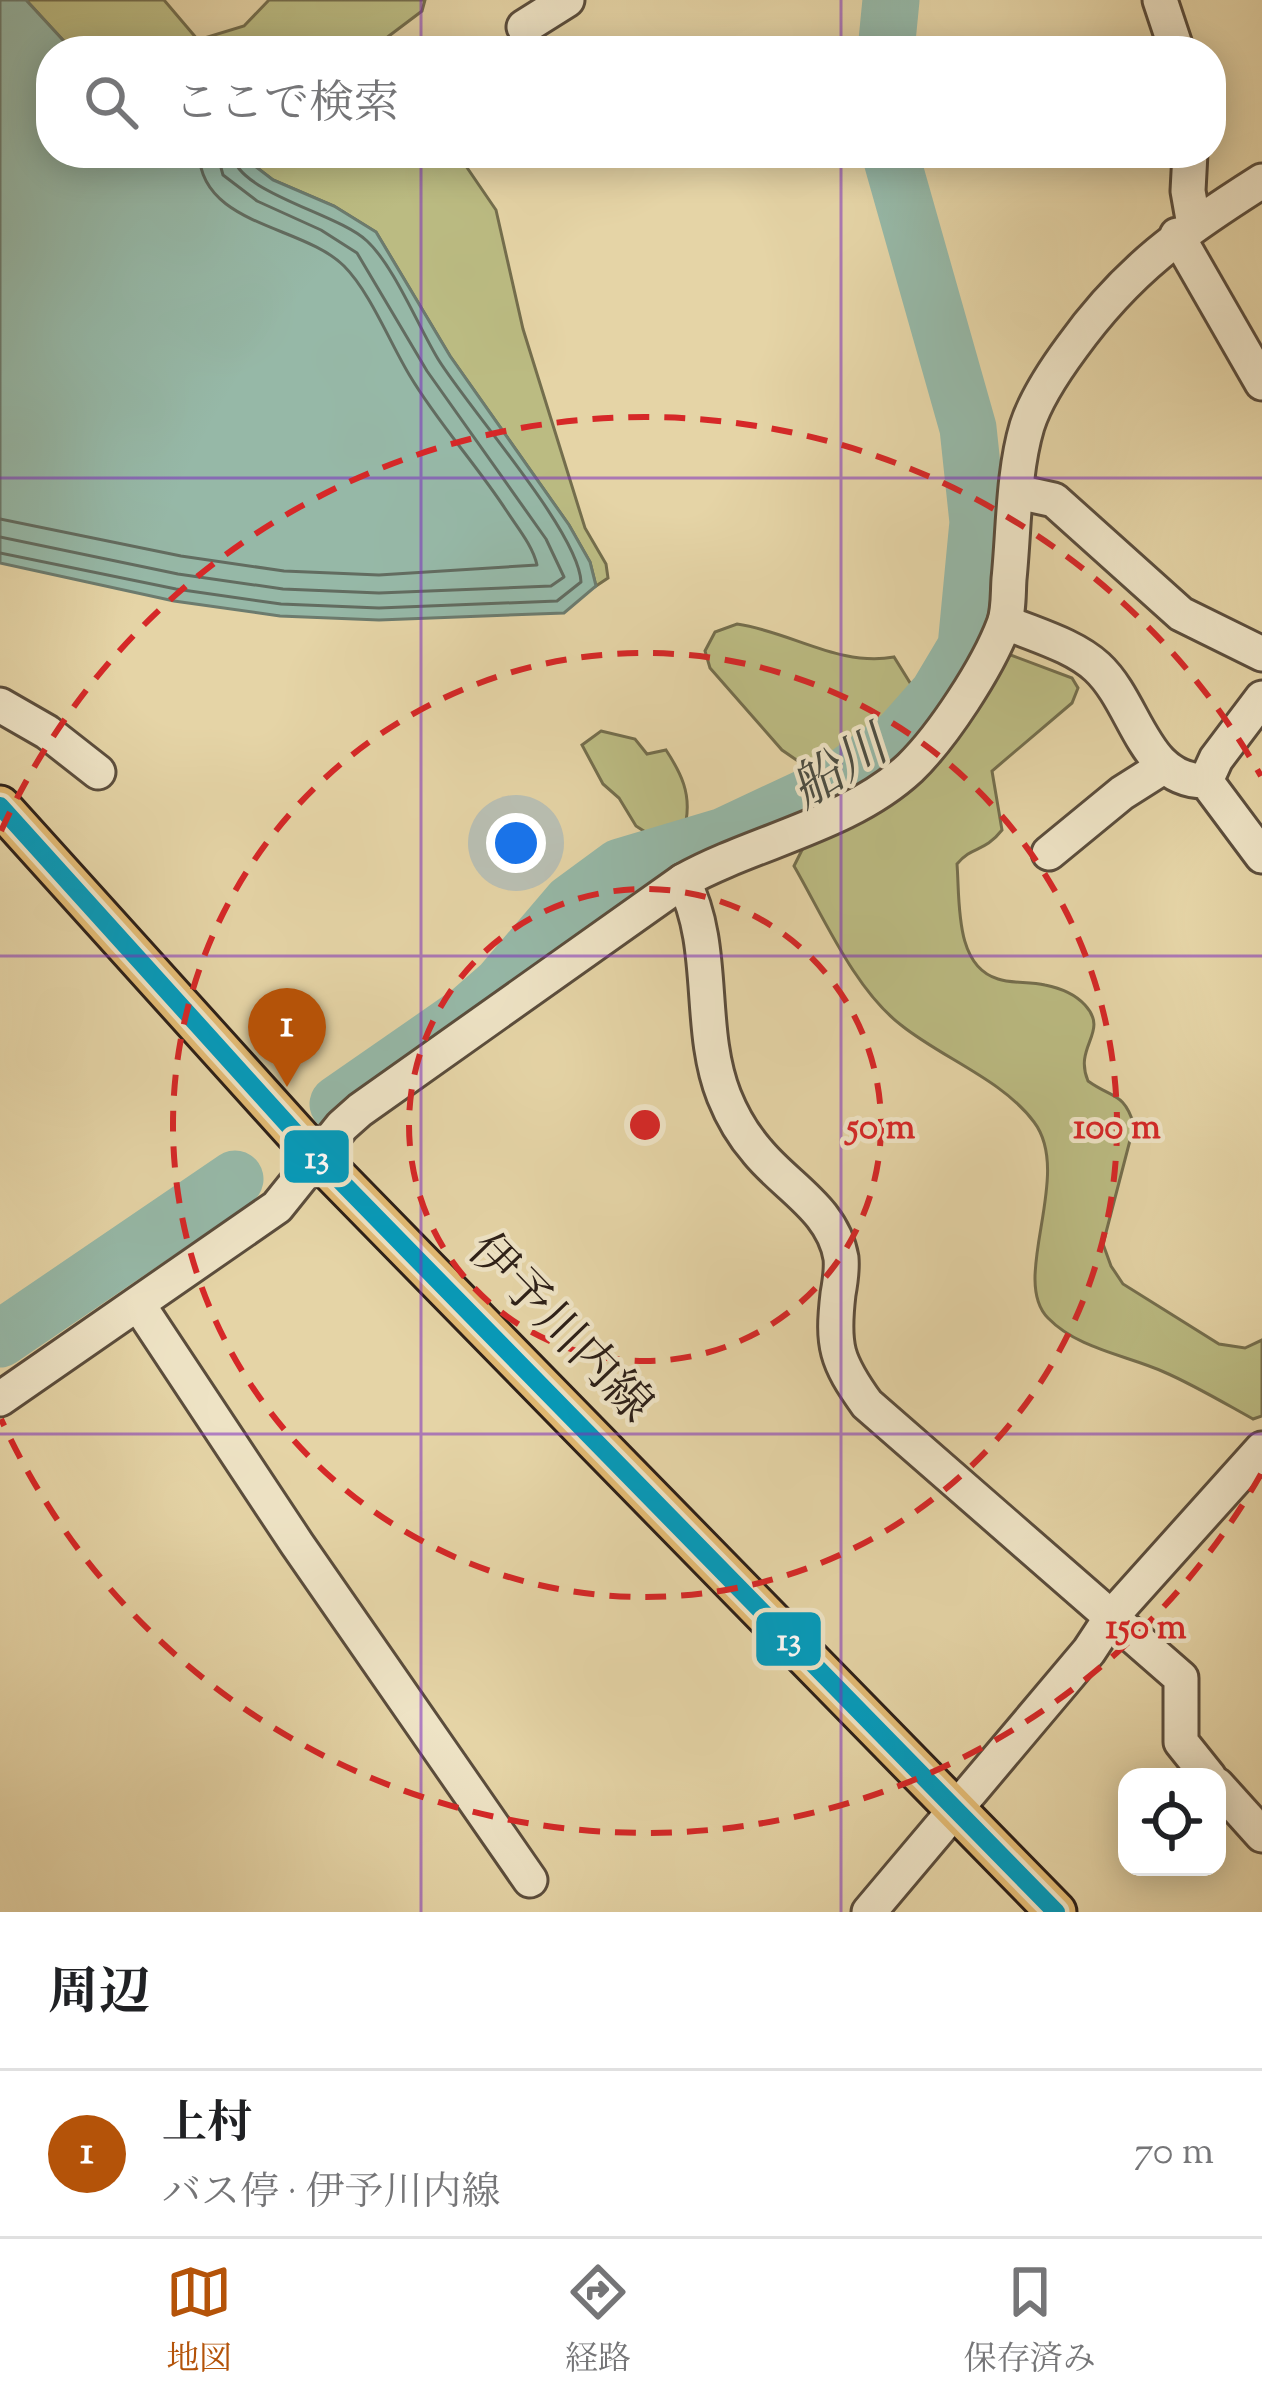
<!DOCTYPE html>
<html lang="ja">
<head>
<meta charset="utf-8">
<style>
	body { margin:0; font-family:"Sorts Mill Goudy","Noto Serif JP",serif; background:#f6f6f6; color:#202124 }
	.controls { position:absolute; right:36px; bottom:36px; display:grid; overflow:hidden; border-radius:24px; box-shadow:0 6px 30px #0003 }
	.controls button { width:108px; height:108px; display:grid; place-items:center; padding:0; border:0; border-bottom:3px solid #e0e0e0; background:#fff; color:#202124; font:60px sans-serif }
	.you { position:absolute; left:516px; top:843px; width:42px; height:42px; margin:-30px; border:9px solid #fff; border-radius:50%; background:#1a73e8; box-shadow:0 0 0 18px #1a73e833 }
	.badge { display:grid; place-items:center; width:78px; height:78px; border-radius:50%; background:#b45309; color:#fff; font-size:39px; font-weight:700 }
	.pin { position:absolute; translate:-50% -99px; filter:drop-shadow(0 3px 6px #0008) }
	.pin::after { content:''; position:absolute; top:63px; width:42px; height:36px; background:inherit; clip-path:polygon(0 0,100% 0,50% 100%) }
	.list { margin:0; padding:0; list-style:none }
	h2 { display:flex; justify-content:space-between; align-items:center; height:156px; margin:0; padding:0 48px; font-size:51px }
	h2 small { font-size:39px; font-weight:400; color:#757577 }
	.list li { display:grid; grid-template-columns:78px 1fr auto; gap:36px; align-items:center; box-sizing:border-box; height:168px; padding:0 48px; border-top:3px solid #e0e0e0 }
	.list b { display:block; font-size:45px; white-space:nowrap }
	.list p { margin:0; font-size:39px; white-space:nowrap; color:#757577 }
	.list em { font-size:39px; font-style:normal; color:#757577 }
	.icon { flex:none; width:66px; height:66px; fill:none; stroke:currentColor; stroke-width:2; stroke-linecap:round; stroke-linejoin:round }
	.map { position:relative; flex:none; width:1262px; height:1912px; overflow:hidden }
	.search { position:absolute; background:#fff; box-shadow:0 6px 30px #0003; left:36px; right:36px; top:36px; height:132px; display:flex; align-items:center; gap:30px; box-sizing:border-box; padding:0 42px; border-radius:48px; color:#757577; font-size:45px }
	.sheet { height:324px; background:#fff }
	nav { display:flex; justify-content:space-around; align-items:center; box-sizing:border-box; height:168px; border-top:3px solid #e0e0e0; background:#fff; font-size:33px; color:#757577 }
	nav a { display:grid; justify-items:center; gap:6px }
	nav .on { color:#b45309 }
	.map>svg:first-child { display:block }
	.green { fill:#bbbb82; stroke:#746e4d; stroke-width:3 }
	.water { fill:#96b8a7; stroke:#6c7b6e; stroke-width:3 }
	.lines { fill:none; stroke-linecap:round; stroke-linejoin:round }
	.shore { stroke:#626c60; stroke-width:3 }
	.river { stroke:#96b8a7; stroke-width:57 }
	.minor-casing { stroke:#5b4d3c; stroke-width:39 }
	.major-casing { stroke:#2d2018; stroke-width:45 }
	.minor { stroke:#eee3c5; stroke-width:33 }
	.major { stroke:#e2ba73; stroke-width:39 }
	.bus-1-casing { stroke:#eee3c5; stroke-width:27 }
	.bus-1 { stroke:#049bbc; stroke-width:18 }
	.grid { fill:none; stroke:#7b2cbf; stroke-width:3; stroke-opacity:0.55 }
	.ring { fill:none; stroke:#d62828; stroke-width:6; stroke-dasharray:21 15 }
	.labels { text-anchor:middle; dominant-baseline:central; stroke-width:9; stroke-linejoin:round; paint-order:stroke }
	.street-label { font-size:48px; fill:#2d2018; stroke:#eee3c5 }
	.water-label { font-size:51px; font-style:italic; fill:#4c4e43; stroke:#eee3c5 }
	.centre { fill:#d62828; stroke:#eee3c5; stroke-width:6 }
	.ring-label { font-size:36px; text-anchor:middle; font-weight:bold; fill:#d62828; stroke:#eee3c5; stroke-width:9; stroke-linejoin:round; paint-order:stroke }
	.line-badge { stroke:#eee3c5; stroke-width:4.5 }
	.badge-label { font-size:33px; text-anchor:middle; font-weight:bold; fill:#fff }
</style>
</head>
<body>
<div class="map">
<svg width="1262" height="1912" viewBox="0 0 1262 1912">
	<rect width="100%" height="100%" fill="#e5d4a6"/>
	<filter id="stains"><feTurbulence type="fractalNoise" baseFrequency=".00167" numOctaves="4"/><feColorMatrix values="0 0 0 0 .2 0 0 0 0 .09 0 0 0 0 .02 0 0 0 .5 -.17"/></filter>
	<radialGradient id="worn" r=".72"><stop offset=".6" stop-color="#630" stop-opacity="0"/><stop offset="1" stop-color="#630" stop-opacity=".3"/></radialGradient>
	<!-- green -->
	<g class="green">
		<polygon points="26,0 164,0 198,40 244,26 269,0 425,0 422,11 369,51 73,51"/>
		<polygon points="238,153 457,153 496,210 523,329 585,528 606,564 608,578 596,586 590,562 569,525 450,356 376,232 334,206 273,180"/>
		<path d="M 737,624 C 792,632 839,667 894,657 L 912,686 C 897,730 850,750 811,770 L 782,750 L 710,668 L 705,651 L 715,632 Z"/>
		<path d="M 1008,654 L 1072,678 L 1078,688 L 1072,703 L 992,771 L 1002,830 C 984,853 973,845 957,864 C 960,900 954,966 998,979 C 1012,984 1030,981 1045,985 C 1060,988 1074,993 1085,1005 C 1110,1032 1073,1046 1088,1081 C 1113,1099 1124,1092 1134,1125 L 1103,1244 L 1111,1266 L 1123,1284 L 1219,1344 L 1245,1348 L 1262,1340 L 1262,1416 L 1253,1419 C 1224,1403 1194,1385 1164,1372 C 1126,1355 1078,1349 1048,1318 C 1009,1279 1074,1175 1034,1122 C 1003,1080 942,1058 901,1025 C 855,990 823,916 794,866 L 804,846 C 919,797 950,763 1008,654 Z"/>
		<path d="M 601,731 L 635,739 L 647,754 L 666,750 C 681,773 691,793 686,821 L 647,833 L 636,826 L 619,798 L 603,784 L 582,745 Z"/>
	</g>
	<!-- water -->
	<polygon class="water" points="0,0 26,0 73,51 51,51 51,153 238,153 273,180 334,206 376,232 450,356 569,525 590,562 596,586 564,613 379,620 280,616 174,601 0,563"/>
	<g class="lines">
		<!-- shore -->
		<g class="shore">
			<path d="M 0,519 L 181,556 L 284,571 L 379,575 L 537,565 C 533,546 517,527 506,510 C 476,464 438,423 410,376 C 390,343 370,292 344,266 C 303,225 201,226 199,153"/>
			<polyline points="0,537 178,574 283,589 379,593 551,586 564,577 546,539 427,371 357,253 321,230 257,201 223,175 217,153"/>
			<path d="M 0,553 L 176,589 L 281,604 L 379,608 L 557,601 L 581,582 C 579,532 468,408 438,359 C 418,326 394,266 367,241 C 338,213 236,193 232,153"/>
		</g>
		<!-- river -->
		<g class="river">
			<polyline points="886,51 891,0"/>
			<polyline points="338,1104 469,1013 501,985 571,903 620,867 724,836 831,786 900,737 938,694 966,647 978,522 968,428 890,153"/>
			<polyline points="0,1339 235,1179"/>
		</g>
		<defs>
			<g id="minor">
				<polyline points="1160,0 1177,51"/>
				<polyline points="524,27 567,0"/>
				<polyline points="1190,153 1188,191 1194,225"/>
				<polyline points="1177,235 1262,383"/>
				<polyline points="1018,492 1054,500 1181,614 1262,654"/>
				<path d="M 1005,622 C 1035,635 1073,645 1097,667 C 1137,704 1143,782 1206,781 L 1262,856"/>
				<polyline points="0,705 47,732 98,772"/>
				<polyline points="1206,781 1216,759 1262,698"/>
				<polyline points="1049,853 1122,793 1163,767"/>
				<path d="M 683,881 C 717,946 697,1028 724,1096 C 732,1116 743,1135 757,1151 C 785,1186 833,1209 841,1258 C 842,1269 840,1283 838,1294 C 832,1346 836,1361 867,1404 L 1181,1678 L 1181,1742 L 1209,1777"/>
				<polyline points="138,1304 297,1544 530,1880"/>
				<path d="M 0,1399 L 277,1207 L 342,1126 L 360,1110 L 683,881 C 755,841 849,825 910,768 C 943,736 988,667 1004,624 C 1009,611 1008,593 1009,579 C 1014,530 1013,473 1027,426 C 1036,398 1055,370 1072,347 C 1128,269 1183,231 1262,181"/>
				<polyline points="1217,1785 1262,1835"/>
				<polyline points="869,1912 1089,1651 1112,1616 1262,1449"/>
			</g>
			<polyline id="major" points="0,806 318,1158 1056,1912"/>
		</defs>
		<!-- minor casing -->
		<use href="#minor" class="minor-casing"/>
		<!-- major casing -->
		<use href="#major" class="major-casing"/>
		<!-- minor -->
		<use href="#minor" class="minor"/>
		<!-- major -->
		<use href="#major" class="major"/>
		<defs>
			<polyline id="bus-1" points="0,806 318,1158 1056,1912"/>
		</defs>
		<!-- bus-1 casing -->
		<use href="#bus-1" class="bus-1-casing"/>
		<!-- bus-1 -->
		<use href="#bus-1" class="bus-1"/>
	</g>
	<!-- grid -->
	<path class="grid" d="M 421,0 L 421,51M 841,0 L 841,51M 421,153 L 421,1912M 841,153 L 841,1912M 0,478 L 1262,478M 0,956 L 1262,956M 0,1434 L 1262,1434"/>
	<!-- distance rings -->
	<g class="ring">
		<circle cx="645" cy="1125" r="236"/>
		<circle cx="645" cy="1125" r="472"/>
		<path d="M1261 1474A708 708 0 0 1 1 1419M1 831A708 708 0 0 1 1261 776"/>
	</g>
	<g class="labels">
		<!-- street labels -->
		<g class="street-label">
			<text transform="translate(558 1330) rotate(46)">伊予川内線</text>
		</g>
		<!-- water labels -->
		<g class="water-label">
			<text transform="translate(841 771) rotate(-32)">船川</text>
		</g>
	</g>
	<circle cx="645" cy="1125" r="18" class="centre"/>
	<g class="ring-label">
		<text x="881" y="1138">50 m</text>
		<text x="1117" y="1138">100 m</text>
		<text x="1146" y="1638">150 m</text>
	</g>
	<g class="line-badge">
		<rect x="282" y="1128" width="69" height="57" rx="12" fill="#049bbc"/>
		<rect x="754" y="1610" width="69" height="58" rx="12" fill="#049bbc"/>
	</g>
	<g class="badge-label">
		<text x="317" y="1168">13</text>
		<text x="789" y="1650">13</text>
	</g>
	<rect width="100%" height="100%" filter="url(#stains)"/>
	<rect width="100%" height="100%" fill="url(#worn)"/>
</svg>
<div class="controls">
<button><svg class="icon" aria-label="locate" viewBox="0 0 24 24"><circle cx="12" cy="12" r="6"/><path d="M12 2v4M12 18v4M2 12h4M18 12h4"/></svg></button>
</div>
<div class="you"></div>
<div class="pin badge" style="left:287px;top:1087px">1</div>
<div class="search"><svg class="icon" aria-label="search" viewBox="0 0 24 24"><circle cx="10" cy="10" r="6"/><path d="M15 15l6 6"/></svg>ここで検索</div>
</div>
<section class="sheet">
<h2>周辺<small></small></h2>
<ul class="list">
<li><span class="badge">1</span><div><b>上村</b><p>バス停 · 伊予川内線</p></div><em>70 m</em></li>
</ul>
</section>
<nav>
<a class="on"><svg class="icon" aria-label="map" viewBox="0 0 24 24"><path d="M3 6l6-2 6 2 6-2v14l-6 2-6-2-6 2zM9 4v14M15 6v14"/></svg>地図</a>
<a><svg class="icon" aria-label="directions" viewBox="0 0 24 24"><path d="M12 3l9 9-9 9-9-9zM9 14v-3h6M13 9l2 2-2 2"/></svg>経路</a>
<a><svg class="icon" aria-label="saved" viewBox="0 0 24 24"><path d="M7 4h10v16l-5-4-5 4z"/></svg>保存済み</a>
</nav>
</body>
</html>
